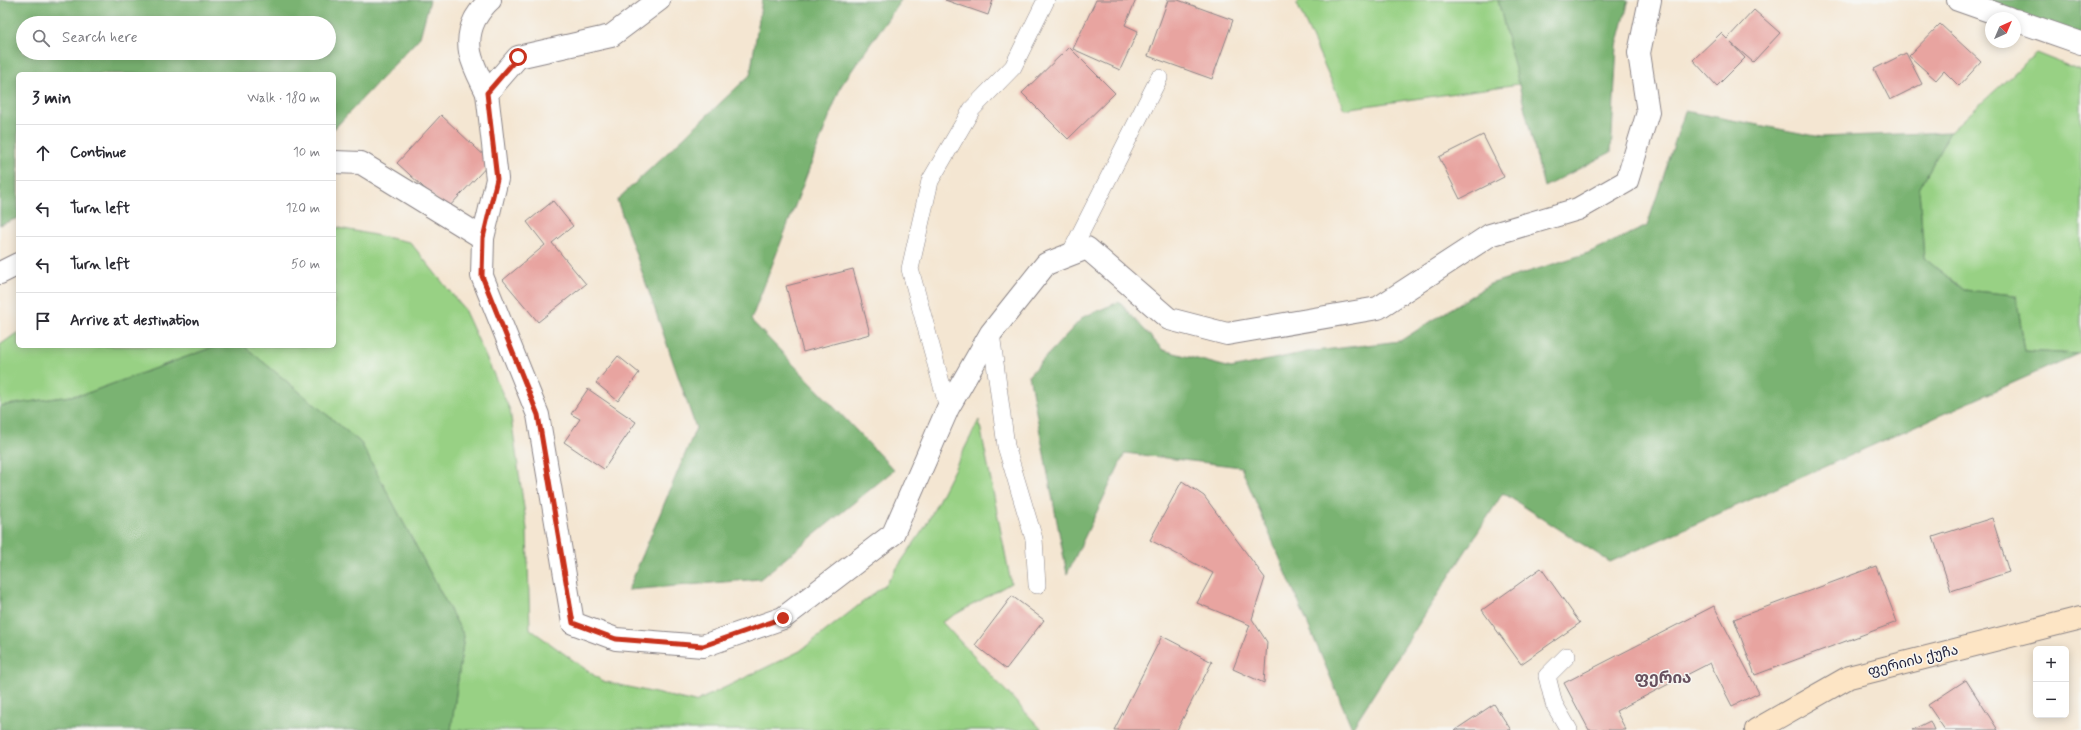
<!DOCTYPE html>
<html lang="en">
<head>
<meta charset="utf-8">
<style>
	body { margin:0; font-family:Mynerve,"Noto Sans Georgian",sans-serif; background:#f7f7f7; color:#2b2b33 }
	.controls { position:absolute; right:12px; bottom:12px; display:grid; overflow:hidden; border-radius:6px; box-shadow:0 2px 10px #0003 }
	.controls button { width:36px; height:36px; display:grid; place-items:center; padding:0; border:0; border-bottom:1px solid #e1e1e2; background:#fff; color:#2b2b33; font:20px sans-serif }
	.compass { position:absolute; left:1985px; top:12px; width:36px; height:36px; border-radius:50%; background:#fff; box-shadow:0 2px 10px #0003; rotate:44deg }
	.stop { position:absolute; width:12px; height:12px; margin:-9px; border:3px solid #c8321e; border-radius:50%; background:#fff }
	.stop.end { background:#c8321e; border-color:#fff; box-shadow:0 1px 4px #0008 }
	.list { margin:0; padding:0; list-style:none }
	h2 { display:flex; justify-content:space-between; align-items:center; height:52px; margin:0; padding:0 16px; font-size:17px }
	h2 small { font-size:13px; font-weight:400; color:#7c7c81 }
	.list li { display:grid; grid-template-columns:26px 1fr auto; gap:12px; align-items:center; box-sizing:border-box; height:56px; padding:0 16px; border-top:1px solid #e1e1e2 }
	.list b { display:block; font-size:15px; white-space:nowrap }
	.list em { font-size:13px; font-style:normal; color:#7c7c81 }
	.icon { flex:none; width:22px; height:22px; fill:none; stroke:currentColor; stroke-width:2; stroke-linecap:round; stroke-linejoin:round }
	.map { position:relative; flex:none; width:2081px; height:730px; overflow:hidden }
	.search { position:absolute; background:#fff; box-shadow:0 2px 10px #0003; left:16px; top:16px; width:320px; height:44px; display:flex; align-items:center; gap:10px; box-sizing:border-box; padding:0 14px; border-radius:22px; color:#7c7c81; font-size:15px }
	.panel { position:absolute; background:#fff; box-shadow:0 2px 10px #0003; left:16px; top:72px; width:320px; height:276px; border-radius:6px }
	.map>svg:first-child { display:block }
	.green { fill:#98d184; stroke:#5d7a60 }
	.forest { fill:#7ab372; stroke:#4e6a56; fill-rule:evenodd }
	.building { fill:#e8a4a0 }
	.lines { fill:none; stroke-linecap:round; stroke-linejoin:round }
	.lane-casing { stroke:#8b8486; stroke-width:18 }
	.street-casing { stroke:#8b8486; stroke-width:24 }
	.secondary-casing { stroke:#8b8486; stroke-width:24 }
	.lane { stroke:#fff; stroke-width:17 }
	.street { stroke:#fff; stroke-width:22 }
	.secondary { stroke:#fde5c5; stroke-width:22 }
	.route { stroke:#c8321e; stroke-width:5 }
	.labels { text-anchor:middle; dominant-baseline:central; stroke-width:3; stroke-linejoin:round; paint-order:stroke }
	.street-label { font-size:14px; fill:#22223b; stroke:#f6f6f2 }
	.quarter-label { font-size:16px; font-weight:bold; fill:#67505e; stroke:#f6f6f2 }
</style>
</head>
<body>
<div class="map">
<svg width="2081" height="730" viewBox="0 0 2081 730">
	<rect width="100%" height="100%" fill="#f6f6f2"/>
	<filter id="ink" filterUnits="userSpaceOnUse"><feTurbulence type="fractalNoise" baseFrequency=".025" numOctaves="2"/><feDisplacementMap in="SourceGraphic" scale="8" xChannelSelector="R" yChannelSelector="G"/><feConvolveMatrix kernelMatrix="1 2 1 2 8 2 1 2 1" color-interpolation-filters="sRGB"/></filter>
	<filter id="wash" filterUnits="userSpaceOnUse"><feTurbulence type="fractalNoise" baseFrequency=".012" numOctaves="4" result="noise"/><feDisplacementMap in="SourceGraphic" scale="16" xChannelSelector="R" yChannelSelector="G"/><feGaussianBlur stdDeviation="0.9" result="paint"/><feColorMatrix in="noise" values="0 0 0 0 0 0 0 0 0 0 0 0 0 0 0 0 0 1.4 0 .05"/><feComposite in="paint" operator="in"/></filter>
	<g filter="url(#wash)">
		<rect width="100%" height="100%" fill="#f4e6d2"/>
		<!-- green -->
		<g class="green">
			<polygon points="1298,0 1498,0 1519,84 1344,109 1297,4"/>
			<polygon points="2036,53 2081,71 2081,352 2078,354 2025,351 2016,295 1964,290 1924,258 1919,189 1950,132"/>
			<polygon points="334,227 410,242 464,309 510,410 527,529 530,629 602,681 695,702 800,651 886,584 925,527 979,420 1011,583 942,622 1042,730 451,730 464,636 361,443 244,346 334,346"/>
			<polygon points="18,332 18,346 216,346 85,394 0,406 0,345"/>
		</g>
		<!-- forest -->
		<g class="forest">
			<path d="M 0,0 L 430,0 L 420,37 L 334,129 L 334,74 L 18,74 L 18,218 L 0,225 ZM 23,23 L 329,23 L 329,53 L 23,53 Z"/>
			<polygon points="762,0 901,0 841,86 751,320 894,470 760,579 628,590 696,428 617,200 750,75"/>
			<polygon points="1498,0 1629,0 1617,46 1611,152 1544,187"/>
			<polygon points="1965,0 2081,0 2081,39"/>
			<polygon points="1685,111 1821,137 1950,132 1919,189 1924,258 1964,290 2016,295 2025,351 2078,354 1610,562 1503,493 1352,728 1241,467 1125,453 1067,574 1029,375 1083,317 1119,302 1163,350 1231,368 1307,352 1400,341 1490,284 1588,253 1647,226"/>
			<polygon points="216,346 244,346 361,443 464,636 451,730 0,730 0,406 85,394"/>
		</g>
		<g id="blocks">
			<!-- building -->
			<g class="building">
				<polygon points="945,0 993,0 988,15"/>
				<polygon points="1096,0 1136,0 1125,25 1138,31 1120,70 1073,49"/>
				<polygon points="1168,0 1178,0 1233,20 1212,79 1148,56"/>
				<polygon points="1754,10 1780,33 1753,62 1731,43 1745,58 1717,86 1693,60 1721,33 1727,39"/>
				<polygon points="1940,24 1981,62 1959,86 1944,71 1936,80 1909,56"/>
				<polygon points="1069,47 1115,93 1068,139 1022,93"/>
				<polygon points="1906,53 1922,84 1890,100 1874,69"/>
				<polygon points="441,115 491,162 447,209 397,163"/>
				<polygon points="1483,135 1504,177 1460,199 1439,157"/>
				<polygon points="553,201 573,226 552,243 586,284 538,322 503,280 545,245 527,222"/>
				<polygon points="853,269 870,334 803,352 786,286"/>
				<polygon points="618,356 639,373 618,401 596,383"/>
				<polygon points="588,389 636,422 604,469 564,442 580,419 571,414"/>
				<polygon points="1182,481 1204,496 1265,578 1252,619 1267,642 1264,683 1233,669 1250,625 1197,603 1213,573 1150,540"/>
				<polygon points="1992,518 2009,572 1951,591 1933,537"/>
				<polygon points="1876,566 1897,622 1755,675 1734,619"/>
				<polygon points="1541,568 1580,623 1521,664 1482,610"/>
				<polygon points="1012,596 1044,620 1006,669 975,645"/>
				<polygon points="1714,606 1759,693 1732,706 1710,663 1616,711 1626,730 1589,730 1564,683"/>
				<polygon points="1162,636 1212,662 1177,730 1114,730"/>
				<polygon points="1966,680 1998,730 1945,730 1928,705"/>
				<polygon points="1494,704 1511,730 1455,730"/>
				<polygon points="1930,721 1934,730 1912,730"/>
			</g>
		</g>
	</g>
	<g filter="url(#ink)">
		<use href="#blocks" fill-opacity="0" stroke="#8b8486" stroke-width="1"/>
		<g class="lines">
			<defs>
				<g id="lane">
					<polyline points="1070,254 1159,78"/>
					<polyline points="991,333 1006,446 1034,539 1037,585"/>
					<polyline points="948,408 910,269 930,181 972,109 1013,67 1046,0"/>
					<polyline points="1567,656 1547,676 1554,704 1569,730"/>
				</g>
				<g id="street">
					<polyline points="659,0 611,36 518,57 487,93 497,179 483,238 482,276 538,415 573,623 616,639 703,646 783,618 893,534 948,408 991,333 1046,264 1087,248 1169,319 1227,334 1378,308 1490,235 1578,209 1627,181 1648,112 1639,53 1650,0"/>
					<polyline points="1958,0 2009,18"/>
					<polyline points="2015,20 2081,43"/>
					<path d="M 487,93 C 475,68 461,47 475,19 C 480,11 483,6 490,0"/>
					<polyline points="334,162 361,163 483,238"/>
					<polyline points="0,273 18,264"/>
				</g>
				<polyline id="secondary" points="1756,730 1849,677 2081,618"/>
			</defs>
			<!-- lane casing -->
			<use href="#lane" class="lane-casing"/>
			<!-- street casing -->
			<use href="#street" class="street-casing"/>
			<!-- secondary casing -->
			<use href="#secondary" class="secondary-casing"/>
			<!-- lane -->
			<use href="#lane" class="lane"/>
			<!-- street -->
			<use href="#street" class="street"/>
			<!-- secondary -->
			<use href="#secondary" class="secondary"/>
		</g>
	</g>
	<g class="lines" filter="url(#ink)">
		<!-- route -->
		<polyline class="route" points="518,57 487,93 497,179 483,238 482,276 538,415 573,623 616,639 703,646 783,618"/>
	</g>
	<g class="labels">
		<!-- street labels -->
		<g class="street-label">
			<text transform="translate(1913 661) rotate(-14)">ფერიის ქუჩა</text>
		</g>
		<!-- quarter labels -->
		<g class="quarter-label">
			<text x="1663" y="678">ფერია</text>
		</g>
	</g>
</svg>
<div class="controls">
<button>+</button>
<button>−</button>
</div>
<svg class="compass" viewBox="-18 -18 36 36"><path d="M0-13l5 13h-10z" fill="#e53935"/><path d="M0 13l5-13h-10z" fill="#7c7c81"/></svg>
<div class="stop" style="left:518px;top:57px"></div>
<div class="stop end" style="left:783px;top:618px"></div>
<div class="search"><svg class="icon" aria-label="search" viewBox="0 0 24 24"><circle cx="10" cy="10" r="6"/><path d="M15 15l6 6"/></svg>Search here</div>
<section class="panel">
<h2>3 min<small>Walk · 180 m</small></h2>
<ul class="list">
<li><svg class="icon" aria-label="ahead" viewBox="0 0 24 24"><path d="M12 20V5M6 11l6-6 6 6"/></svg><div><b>Continue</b></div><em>10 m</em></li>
<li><svg class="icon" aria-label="left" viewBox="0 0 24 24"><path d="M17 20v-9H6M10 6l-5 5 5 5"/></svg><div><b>Turn left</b></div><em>120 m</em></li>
<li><svg class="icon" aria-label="left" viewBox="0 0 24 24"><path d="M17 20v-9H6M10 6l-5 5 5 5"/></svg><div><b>Turn left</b></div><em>50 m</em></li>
<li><svg class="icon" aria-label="arrive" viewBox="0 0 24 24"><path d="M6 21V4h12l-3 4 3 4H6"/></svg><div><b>Arrive at destination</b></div></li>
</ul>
</section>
</div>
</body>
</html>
